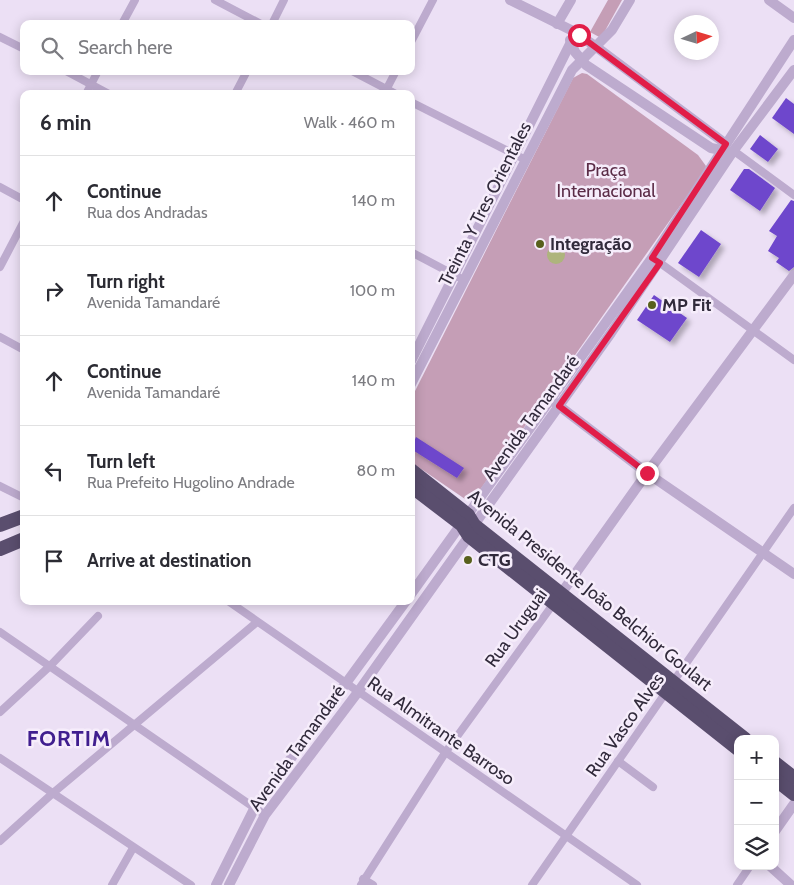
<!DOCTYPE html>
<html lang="en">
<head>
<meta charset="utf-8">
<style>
	body { margin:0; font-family:Cabin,sans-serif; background:#f2f2f3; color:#2b2b33 }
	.controls { position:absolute; right:15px; bottom:15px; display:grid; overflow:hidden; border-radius:10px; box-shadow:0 2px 12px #0003 }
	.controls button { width:45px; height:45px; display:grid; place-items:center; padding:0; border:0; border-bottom:1px solid #e1e1e2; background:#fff; color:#2b2b33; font:25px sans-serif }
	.compass { position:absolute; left:674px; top:15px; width:45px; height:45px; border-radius:50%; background:#fff; box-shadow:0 2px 12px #0003; rotate:86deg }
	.stop { position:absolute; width:15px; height:15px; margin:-11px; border:4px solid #e11d48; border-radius:50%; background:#fff }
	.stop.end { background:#e11d48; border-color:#fff; box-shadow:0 1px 5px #0008 }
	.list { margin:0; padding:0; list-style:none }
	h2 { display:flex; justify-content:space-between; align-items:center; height:65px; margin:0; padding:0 20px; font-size:21px }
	h2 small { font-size:16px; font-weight:400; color:#7c7c81 }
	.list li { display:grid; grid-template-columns:32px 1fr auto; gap:15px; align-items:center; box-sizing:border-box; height:90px; padding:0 20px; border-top:1px solid #e1e1e2 }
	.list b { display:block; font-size:19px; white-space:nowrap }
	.list p { margin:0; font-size:16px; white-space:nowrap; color:#7c7c81 }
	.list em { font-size:16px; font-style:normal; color:#7c7c81 }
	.icon { flex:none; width:28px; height:28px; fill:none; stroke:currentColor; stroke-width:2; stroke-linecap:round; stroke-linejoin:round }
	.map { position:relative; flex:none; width:794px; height:885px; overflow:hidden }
	.search { position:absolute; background:#fff; box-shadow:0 2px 12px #0003; left:20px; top:20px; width:395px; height:55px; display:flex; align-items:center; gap:12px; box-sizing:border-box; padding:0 18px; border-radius:10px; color:#7c7c81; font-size:19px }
	.panel { position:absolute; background:#fff; box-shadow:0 2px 12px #0003; left:20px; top:90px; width:395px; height:515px; border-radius:10px }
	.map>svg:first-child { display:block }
	.green { fill:#c59eb6 }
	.water { fill:#aeb47d }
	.building { fill:#6e46cc; filter:url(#shadow) }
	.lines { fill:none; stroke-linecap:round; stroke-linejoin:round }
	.minor { stroke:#bdabce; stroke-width:8 }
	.tertiary { stroke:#bdabce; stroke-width:10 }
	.trunk { stroke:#5a4e6e; stroke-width:14 }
	.route { stroke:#e11d48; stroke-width:6 }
	.poi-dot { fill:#58601d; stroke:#f6edfb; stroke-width:2 }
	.labels { text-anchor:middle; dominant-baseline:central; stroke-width:5; stroke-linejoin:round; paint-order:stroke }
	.park-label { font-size:18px; fill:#5b2c47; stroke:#f6edfb }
	.street-label { font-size:18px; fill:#312a3b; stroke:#f6edfb }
	.poi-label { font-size:18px; font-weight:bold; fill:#312a3b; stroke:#f6edfb; text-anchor:start }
	.district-label { font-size:22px; font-weight:bold; letter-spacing:1px; fill:#401e8f; stroke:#f6edfb }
</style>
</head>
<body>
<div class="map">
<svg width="794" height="885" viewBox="0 0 794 885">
	<defs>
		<filter id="shadow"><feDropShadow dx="4" dy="4" stdDeviation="2.5" flood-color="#0004"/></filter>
	</defs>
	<rect width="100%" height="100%" fill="#ece0f5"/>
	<!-- green -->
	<g class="green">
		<polygon points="608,0 622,0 601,38 590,32"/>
		<polygon points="582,73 587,74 698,155 706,166 704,172 475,497 470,500 465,499 411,462 411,399 573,78"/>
	</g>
	<!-- water -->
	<circle class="water" cx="556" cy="255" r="9"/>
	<!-- building -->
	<g class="building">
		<polygon points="786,98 794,104 794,134 772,118"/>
		<polygon points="760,135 778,149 768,162 750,149"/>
		<polygon points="744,169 749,169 775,188 760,211 730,190"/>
		<polygon points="791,200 794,201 794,267 789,271 776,262 779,258 768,251 777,236 769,231"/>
		<polygon points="701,230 721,244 699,277 678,263"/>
		<polygon points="654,295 687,318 670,342 637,320"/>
		<polygon points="416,437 464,468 457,478 411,449"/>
	</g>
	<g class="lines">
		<!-- minor -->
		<g class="minor">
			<polyline points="215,0 261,24"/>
			<polyline points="122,24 135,0"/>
			<polyline points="272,24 284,0"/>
			<polyline points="0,37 24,49"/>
			<polyline points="411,42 433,0"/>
			<polyline points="66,71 109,94"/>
			<polyline points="352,71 396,94"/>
			<polyline points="86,94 98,71"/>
			<polyline points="235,94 247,71"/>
			<polyline points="384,94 396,71"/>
			<polyline points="411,102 526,160"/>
			<polyline points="734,151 794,195"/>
			<polyline points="0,187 24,200"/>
			<polyline points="411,252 464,280"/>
			<polyline points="656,260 794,360"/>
			<polyline points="0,267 24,221"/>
			<polyline points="0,337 24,350"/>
			<polyline points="0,486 24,498"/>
			<polyline points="228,601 637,885"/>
			<polyline points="0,632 265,815"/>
			<polyline points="0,712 50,666 98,616"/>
			<polyline points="0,758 191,885"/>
			<polyline points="618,761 653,787"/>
			<polyline points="0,841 53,793 257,622"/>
			<polyline points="363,879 373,885"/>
			<polyline points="112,885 133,848"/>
			<polyline points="361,885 445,753 554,603"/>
			<polyline points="532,885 794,508"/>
			<polyline points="737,885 750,866"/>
		</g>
		<!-- tertiary -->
		<g class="tertiary">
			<polyline points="510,0 573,31 595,46 726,144"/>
			<polyline points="769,0 794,18"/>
			<polyline points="557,24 571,0"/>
			<polyline points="570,40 575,52 586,65 711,148 726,151"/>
			<polyline points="411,361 571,42"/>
			<polyline points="411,384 572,70 612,30 630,0"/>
			<polyline points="554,402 647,473 794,574"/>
			<polyline points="411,594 652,258 794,40"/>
			<polyline points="558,598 647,473 794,275"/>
			<polyline points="775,831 794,804"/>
			<polyline points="770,866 791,885"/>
			<polyline points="216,885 254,809 406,601"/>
			<polyline points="229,885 265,815 358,692 469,536 474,525 611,333 734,150 794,70"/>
		</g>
		<!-- trunk -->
		<g class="trunk">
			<polyline points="411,470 468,515 474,525 745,739"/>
			<polyline points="411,486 462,525 469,536 738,749"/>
			<polyline points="0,525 24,516"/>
			<polyline points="0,549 24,539"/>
			<polyline points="775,763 794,778"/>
			<polyline points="775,779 794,794"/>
		</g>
	</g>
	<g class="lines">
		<!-- route -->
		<polyline class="route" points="579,35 726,144 652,258 660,263 559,406 647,473"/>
	</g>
	<!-- markers -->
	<g class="poi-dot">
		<circle cx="540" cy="244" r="5"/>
		<circle cx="652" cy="305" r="5"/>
		<circle cx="468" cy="560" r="5"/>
	</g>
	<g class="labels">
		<!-- park labels -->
		<g class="park-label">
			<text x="606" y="170">Praça<tspan x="606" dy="21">Internacional</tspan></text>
		</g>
		<!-- street labels -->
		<g class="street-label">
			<text transform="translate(485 204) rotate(-63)">Treinta Y Tres Orientales</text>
			<text transform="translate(531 418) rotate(-54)">Avenida Tamandaré</text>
			<text transform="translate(590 590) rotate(39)">Avenida Presidente João Belchior Goulart</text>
			<text transform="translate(516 628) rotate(-54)">Rua Uruguai</text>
			<text transform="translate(625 725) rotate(-55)">Rua Vasco Alves</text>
			<text transform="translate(441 731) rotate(35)">Rua Almitrante Barroso</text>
			<text transform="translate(297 748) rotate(-54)">Avenida Tamandaré</text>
		</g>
		<!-- poi labels -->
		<g class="poi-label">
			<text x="550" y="244">Integração</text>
			<text x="662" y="305">MP Fit</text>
			<text x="478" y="560">CTG</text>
		</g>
		<!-- district labels -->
		<g class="district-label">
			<text x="69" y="738">FORTIM</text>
		</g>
	</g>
</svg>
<div class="controls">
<button>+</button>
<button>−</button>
<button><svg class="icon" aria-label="layers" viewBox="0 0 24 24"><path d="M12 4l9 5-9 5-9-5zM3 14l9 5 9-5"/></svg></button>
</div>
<svg class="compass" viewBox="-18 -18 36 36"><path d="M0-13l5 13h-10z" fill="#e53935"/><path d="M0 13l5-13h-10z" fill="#7c7c81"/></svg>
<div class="stop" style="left:579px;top:35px"></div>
<div class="stop end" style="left:647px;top:473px"></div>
<div class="search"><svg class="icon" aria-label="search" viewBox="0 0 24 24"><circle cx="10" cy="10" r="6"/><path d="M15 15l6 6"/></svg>Search here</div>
<section class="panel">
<h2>6 min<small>Walk · 460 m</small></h2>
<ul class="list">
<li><svg class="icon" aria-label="ahead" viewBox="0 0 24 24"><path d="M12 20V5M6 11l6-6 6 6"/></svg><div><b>Continue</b><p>Rua dos Andradas</p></div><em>140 m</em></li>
<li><svg class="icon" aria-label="right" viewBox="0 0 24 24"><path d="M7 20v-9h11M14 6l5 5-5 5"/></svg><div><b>Turn right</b><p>Avenida Tamandaré</p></div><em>100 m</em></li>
<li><svg class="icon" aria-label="ahead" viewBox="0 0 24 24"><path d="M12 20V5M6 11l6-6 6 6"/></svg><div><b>Continue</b><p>Avenida Tamandaré</p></div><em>140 m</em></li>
<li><svg class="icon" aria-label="left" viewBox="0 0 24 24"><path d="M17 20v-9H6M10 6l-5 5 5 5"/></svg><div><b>Turn left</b><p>Rua Prefeito Hugolino Andrade</p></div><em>80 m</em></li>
<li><svg class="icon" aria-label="arrive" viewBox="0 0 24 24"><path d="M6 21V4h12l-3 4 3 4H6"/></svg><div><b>Arrive at destination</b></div></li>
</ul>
</section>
</div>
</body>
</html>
